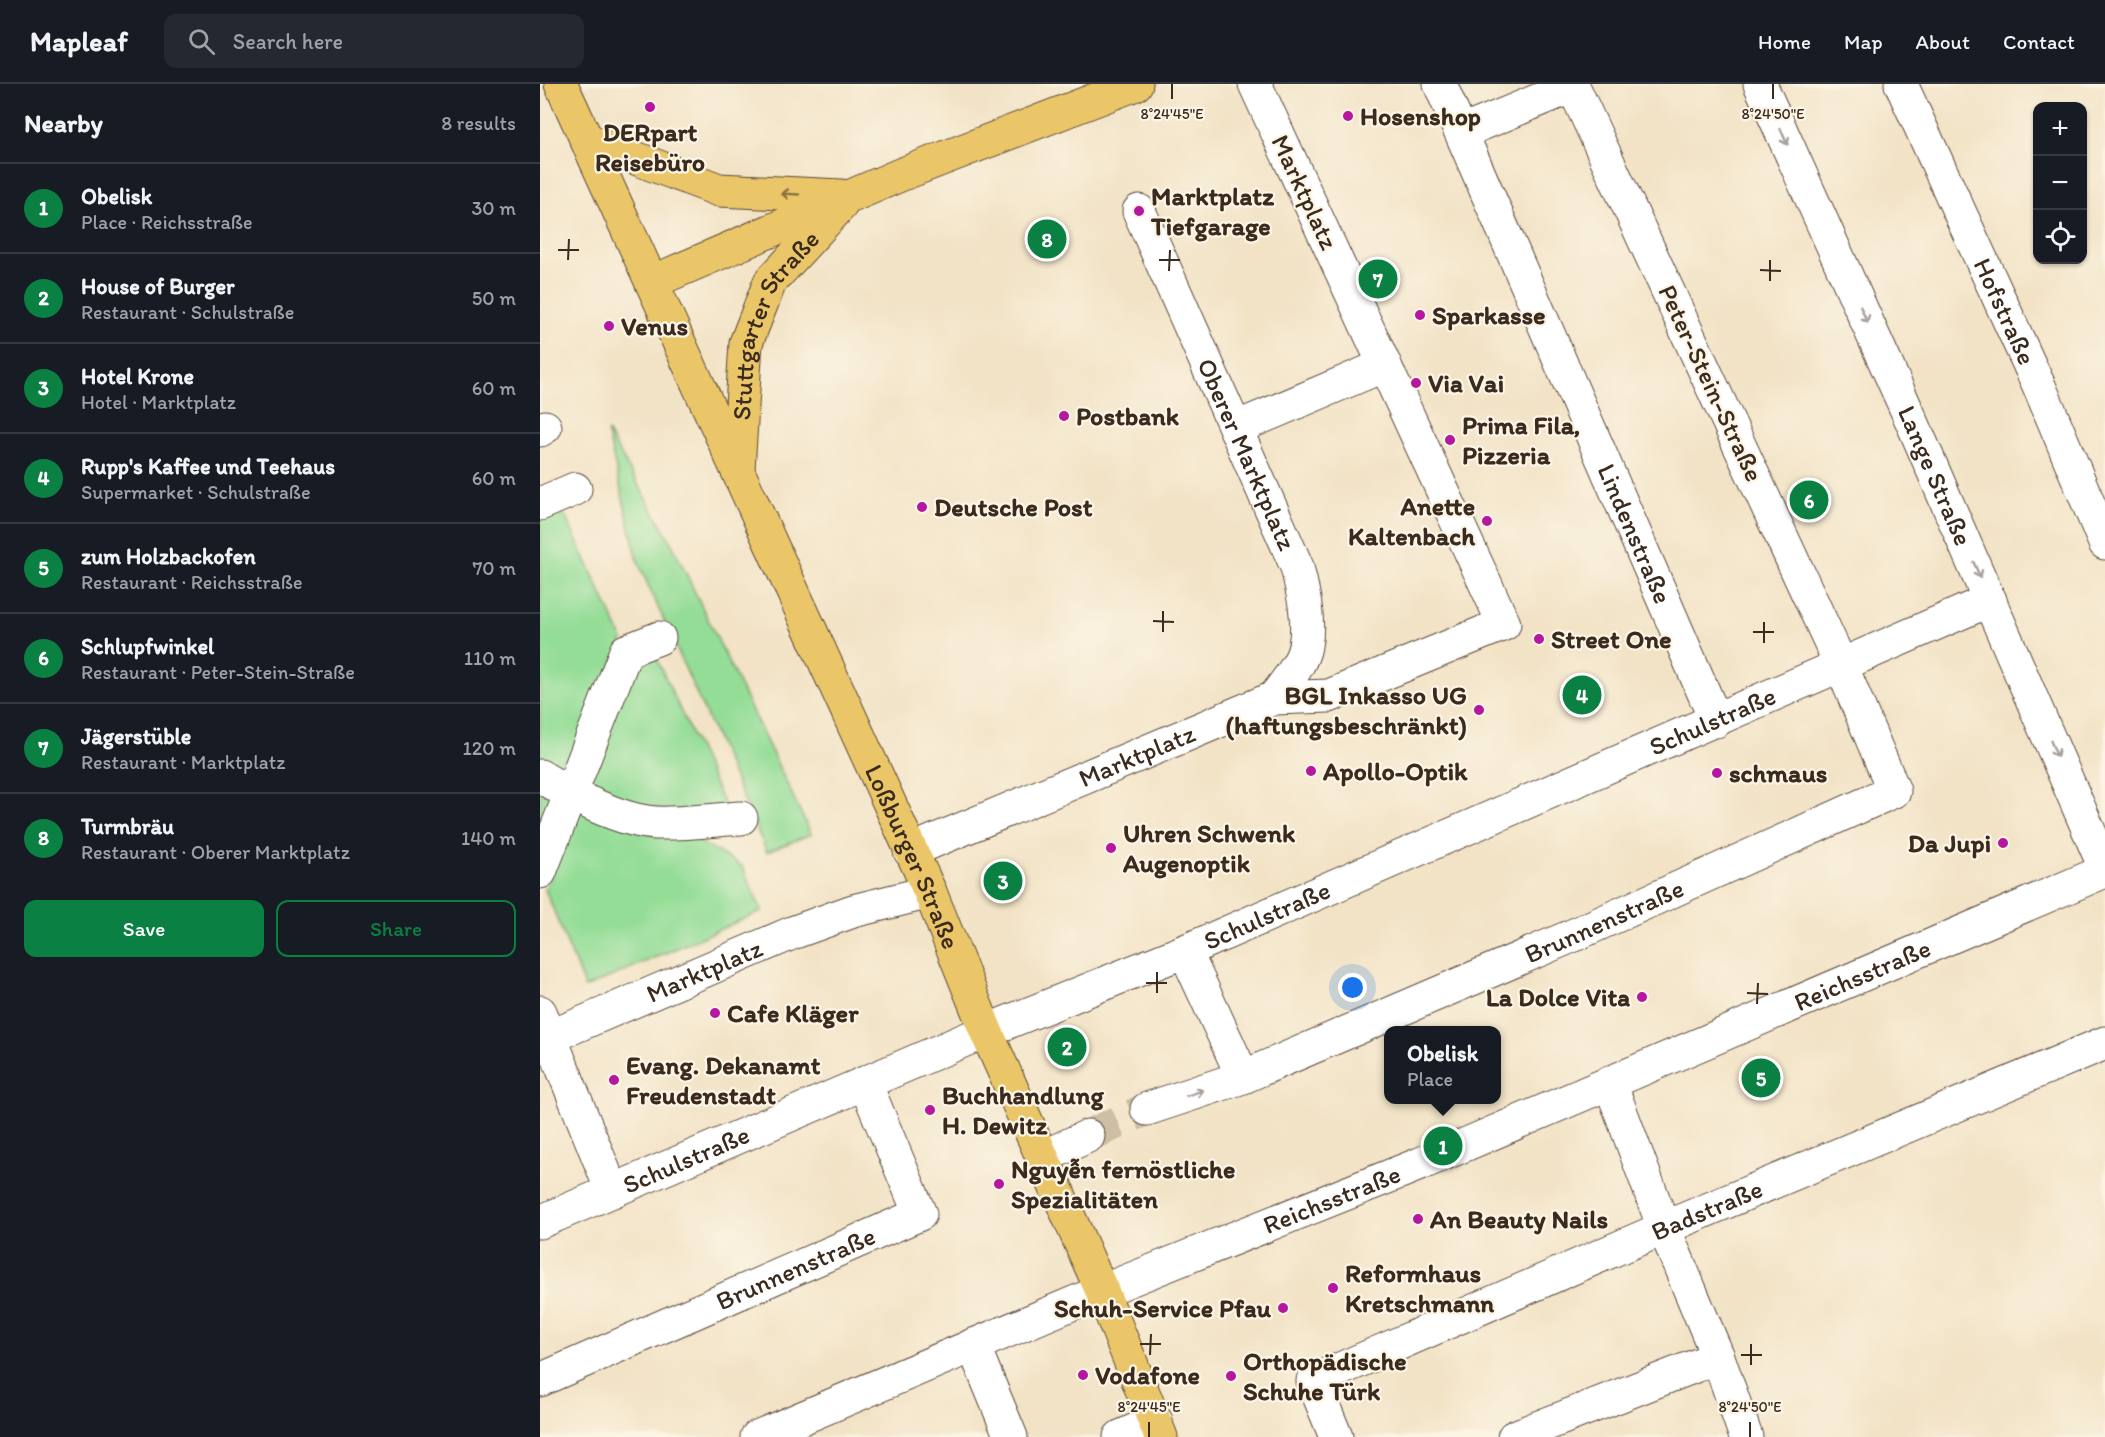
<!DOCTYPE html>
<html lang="en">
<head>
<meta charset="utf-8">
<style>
	body { margin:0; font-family:Itim,sans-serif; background:#242831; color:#f1f3f6 }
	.controls { position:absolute; right:18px; top:18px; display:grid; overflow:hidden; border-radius:12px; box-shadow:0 2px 4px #0004 }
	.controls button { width:54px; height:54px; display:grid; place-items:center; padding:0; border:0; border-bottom:2px solid #363941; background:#171b24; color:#f1f3f6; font:30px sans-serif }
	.you { position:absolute; left:813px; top:904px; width:21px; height:21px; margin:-15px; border:4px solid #fff; border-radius:50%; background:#1a73e8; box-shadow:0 0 0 9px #1a73e833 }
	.badge { display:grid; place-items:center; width:39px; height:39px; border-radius:50%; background:#0b8043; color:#fff; font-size:20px; font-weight:700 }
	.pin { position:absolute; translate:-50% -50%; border:3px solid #fff; box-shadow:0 2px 6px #0006 }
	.popup { position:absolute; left:844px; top:942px; width:117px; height:78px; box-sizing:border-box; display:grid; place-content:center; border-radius:12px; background:#171b24; filter:drop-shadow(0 2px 4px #0005); font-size:20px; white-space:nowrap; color:#9ea1a6 }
	.popup b { font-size:22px; color:#f1f3f6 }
	.popup::after { content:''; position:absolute; left:50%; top:100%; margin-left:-12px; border:12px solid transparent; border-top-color:#171b24 }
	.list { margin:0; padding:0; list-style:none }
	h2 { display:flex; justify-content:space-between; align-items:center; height:78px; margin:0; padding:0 24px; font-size:26px }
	h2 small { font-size:20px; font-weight:400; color:#9ea1a6 }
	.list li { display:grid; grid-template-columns:39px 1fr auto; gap:18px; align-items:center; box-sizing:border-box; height:90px; padding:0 24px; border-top:2px solid #363941 }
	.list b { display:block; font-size:22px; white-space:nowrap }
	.list p { margin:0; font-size:20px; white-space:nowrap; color:#9ea1a6 }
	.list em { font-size:20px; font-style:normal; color:#9ea1a6 }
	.actions { display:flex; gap:12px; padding:18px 24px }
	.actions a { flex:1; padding:14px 0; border:2px solid #0b8043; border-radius:12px; text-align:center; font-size:21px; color:#0b8043 }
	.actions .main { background:#0b8043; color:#fff }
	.icon { flex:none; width:33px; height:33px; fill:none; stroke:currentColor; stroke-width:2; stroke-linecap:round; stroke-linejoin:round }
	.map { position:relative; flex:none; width:1565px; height:1353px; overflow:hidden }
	header { display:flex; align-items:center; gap:36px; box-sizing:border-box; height:84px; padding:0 30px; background:#171b24; border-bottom:2px solid #363941 }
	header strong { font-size:28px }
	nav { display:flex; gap:33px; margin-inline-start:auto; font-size:21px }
	.search { width:420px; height:54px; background:#242831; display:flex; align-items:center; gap:15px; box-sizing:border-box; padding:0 21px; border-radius:12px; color:#9ea1a6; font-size:22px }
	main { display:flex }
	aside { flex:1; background:#171b24 }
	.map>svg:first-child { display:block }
	.green { fill:#94dd97; stroke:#68845a; stroke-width:1.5 }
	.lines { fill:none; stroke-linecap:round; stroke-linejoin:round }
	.minor-tunnel { stroke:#cdbea4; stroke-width:33; stroke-dasharray:33 16; stroke-linecap:butt }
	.minor-casing { stroke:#564637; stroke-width:35 }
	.major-casing { stroke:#564637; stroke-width:35 }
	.minor { stroke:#fff; stroke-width:33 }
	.major { stroke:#ebc669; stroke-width:33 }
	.oneway { stroke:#a79f9a }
	.oneway2 { stroke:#8a7040 }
	.ticks { fill:none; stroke:#3b2a1e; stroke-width:2 }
	.poi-dot { fill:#b5179e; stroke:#fcf5e5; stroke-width:2 }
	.labels { text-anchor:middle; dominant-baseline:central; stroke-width:4.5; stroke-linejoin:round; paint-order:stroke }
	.poi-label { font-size:26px; font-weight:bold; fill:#3b2a1e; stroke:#fcf5e5; text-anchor:start }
	.street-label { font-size:26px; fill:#3b2a1e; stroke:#fcf5e5 }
	.ticks-label { font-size:15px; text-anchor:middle; fill:#3b2a1e; stroke:#fcf5e5; stroke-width:4.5; stroke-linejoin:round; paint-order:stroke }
</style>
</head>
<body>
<header>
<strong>Mapleaf</strong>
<div class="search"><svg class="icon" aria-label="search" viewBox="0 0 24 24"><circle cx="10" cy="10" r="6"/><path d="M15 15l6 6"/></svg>Search here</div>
<nav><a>Home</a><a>Map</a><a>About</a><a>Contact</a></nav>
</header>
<main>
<aside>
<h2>Nearby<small>8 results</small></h2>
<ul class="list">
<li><span class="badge">1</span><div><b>Obelisk</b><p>Place · Reichsstraße</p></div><em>30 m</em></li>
<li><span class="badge">2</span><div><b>House of Burger</b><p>Restaurant · Schulstraße</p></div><em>50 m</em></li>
<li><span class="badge">3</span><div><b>Hotel Krone</b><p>Hotel · Marktplatz</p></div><em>60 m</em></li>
<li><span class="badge">4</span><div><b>Rupp's Kaffee und Teehaus</b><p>Supermarket · Schulstraße</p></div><em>60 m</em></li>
<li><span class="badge">5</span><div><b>zum Holzbackofen</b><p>Restaurant · Reichsstraße</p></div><em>70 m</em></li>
<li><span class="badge">6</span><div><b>Schlupfwinkel</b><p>Restaurant · Peter-Stein-Straße</p></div><em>110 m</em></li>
<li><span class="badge">7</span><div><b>Jägerstüble</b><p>Restaurant · Marktplatz</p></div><em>120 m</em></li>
<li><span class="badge">8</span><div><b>Turmbräu</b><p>Restaurant · Oberer Marktplatz</p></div><em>140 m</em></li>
</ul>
<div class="actions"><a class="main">Save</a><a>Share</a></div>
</aside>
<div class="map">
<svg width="1565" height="1353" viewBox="0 0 1565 1353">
	<rect width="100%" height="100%" fill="#fcf5e5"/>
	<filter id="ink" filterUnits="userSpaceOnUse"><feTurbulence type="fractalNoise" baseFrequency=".0167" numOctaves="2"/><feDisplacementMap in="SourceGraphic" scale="12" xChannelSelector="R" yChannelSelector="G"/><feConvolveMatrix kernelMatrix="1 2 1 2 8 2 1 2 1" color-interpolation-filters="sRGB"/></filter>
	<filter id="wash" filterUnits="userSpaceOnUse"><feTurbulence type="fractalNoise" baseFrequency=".008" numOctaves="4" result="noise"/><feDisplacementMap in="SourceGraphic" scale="24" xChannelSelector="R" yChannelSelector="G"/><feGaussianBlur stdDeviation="1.35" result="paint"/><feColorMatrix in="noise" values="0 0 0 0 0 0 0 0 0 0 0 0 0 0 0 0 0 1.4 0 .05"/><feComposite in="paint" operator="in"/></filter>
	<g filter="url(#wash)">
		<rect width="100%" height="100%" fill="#f2e3c6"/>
		<!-- green -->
		<g class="green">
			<polygon points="67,347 129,454 271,750 227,768 98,478"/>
			<polygon points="18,417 83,556 24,698 0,686 0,425"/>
			<polygon points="113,567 185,723 134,730 40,707 93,577"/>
			<polygon points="0,702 19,711 0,757"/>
			<polygon points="37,721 149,752 202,782 222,827 45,904 5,805"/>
		</g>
	</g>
	<g filter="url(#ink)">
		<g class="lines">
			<!-- minor-tunnel -->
			<polyline class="minor-tunnel" points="548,1052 607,1025"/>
			<defs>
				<g id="minor">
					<path id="s1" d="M 900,0 L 1176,637"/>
					<path id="s2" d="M 1220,0 L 1373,340 L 1565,784"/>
					<path id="s3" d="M 1361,0 L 1500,304 L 1565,459"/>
					<path id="s4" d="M 599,127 L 757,483 C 763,508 770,536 765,562 C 762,580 745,599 734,614"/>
					<polyline points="696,344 845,281"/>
					<polyline points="0,346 5,343"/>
					<polyline points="0,420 35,405"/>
					<path d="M 0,692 C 30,711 80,737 116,739 C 144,740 173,736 201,734"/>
					<path id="s5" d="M 370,767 L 734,614 L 789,612 L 964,540 L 715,0"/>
					<polyline points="0,788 86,567 119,554"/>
					<path id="s6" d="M 645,867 L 703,993 L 1034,851 L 1354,707 L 1301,581 L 1033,2 L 922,48"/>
					<polyline points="0,928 72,1107"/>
					<path id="s7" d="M 10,953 L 252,849 L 313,827 L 390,808"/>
					<polyline points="1070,999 1124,1144 1178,1273 1206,1353"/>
					<polyline points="607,1025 703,993"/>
					<polyline points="503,1073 548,1052"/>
					<path id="s8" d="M 0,1138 L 446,947 L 645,867 L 1450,516"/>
					<polyline points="433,1261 471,1353"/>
					<path id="s9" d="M 0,1296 L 380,1130 L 325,999"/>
					<path id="s10" d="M 217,1353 L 562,1207 L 880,1080 L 1565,787"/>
					<polyline points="580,1353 616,1337"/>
					<path id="s11" d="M 796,1353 L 773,1297 L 1124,1144 L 1565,959"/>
					<polyline points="974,1353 1178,1273"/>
				</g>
				<g id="major">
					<path id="s12" d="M 21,0 L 390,808 L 446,947 L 562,1207 L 621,1353"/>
					<polyline points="48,56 179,106 301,112"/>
					<polyline points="112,198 360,91 596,0"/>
					<path id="s13" d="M 198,385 L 206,259 L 230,198 L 301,121"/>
				</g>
			</defs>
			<!-- minor casing -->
			<use href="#minor" class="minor-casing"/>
			<!-- major casing -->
			<use href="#major" class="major-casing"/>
			<!-- minor -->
			<use href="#minor" class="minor"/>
			<!-- major -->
			<use href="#major" class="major"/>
		</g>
		<!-- one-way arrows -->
		<defs><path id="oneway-shaft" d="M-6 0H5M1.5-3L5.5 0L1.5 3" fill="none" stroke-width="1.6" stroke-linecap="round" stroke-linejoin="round" transform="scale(1.5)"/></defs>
		<g class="oneway">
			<use href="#oneway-shaft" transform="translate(1244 53) rotate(66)"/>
			<use href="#oneway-shaft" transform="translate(1324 231) rotate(66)"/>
			<use href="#oneway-shaft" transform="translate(1437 486) rotate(66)"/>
			<use href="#oneway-shaft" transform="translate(1514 665) rotate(67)"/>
			<use href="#oneway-shaft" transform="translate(655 1009) rotate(-18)"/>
		</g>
		<use class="oneway2" href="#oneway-shaft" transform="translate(250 110) rotate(-177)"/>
	</g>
	<!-- ticks -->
	<path class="ticks" d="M 632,15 L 632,0M 1233,15 L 1233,0M 18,166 L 39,166M 28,176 L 29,155M 619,176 L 640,176M 1220,186 L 1241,187M 629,187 L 630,166M 1230,197 L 1230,176M 613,537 L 634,538M 623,548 L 623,527M 1213,548 L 1234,548M 1224,559 L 1224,538M 606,899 L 627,899M 617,909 L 617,888M 1207,909 L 1228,910M 1217,920 L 1218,899M 600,1260 L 621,1260M 610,1271 L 611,1250M 1201,1271 L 1222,1271M 1211,1281 L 1211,1260M 609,1353 L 609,1338M 1210,1353 L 1210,1338"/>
	<!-- markers -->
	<g class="poi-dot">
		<circle cx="110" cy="23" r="6"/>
		<circle cx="808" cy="32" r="6"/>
		<circle cx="599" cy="127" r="6"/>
		<circle cx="880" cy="231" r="6"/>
		<circle cx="69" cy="242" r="6"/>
		<circle cx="876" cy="299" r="6"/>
		<circle cx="524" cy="332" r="6"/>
		<circle cx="910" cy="356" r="6"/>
		<circle cx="382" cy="423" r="6"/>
		<circle cx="947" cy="437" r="6"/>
		<circle cx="999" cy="555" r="6"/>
		<circle cx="939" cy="626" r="6"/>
		<circle cx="771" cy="687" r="6"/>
		<circle cx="1177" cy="689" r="6"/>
		<circle cx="1463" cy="759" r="6"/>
		<circle cx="571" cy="764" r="6"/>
		<circle cx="1102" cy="913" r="6"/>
		<circle cx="175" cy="929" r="6"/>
		<circle cx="74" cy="996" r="6"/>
		<circle cx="390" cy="1026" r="6"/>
		<circle cx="459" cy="1100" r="6"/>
		<circle cx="878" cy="1135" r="6"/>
		<circle cx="793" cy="1204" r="6"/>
		<circle cx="743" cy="1224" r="6"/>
		<circle cx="543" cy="1291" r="6"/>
		<circle cx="691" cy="1292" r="6"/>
	</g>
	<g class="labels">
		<!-- poi labels -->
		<g class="poi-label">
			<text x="820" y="32">Hosenshop</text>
			<text x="110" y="48" text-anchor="middle">DERpart<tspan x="110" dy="30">Reisebüro</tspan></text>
			<text x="611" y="112">Marktplatz<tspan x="611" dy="30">Tiefgarage</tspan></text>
			<text x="892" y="231">Sparkasse</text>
			<text x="81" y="242">Venus</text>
			<text x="888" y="299">Via Vai</text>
			<text x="536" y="332">Postbank</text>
			<text x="922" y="341">Prima Fila,<tspan x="922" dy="30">Pizzeria</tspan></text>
			<text x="935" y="422" text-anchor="end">Anette<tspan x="935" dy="30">Kaltenbach</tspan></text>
			<text x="394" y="423">Deutsche Post</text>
			<text x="1011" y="555">Street One</text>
			<text x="927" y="611" text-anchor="end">BGL Inkasso UG<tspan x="927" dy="30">(haftungsbeschränkt)</tspan></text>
			<text x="783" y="687">Apollo-Optik</text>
			<text x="1189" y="689">schmaus</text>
			<text x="583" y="749">Uhren Schwenk<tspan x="583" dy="30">Augenoptik</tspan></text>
			<text x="1451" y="759" text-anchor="end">Da Jupi</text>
			<text x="1090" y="913" text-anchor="end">La Dolce Vita</text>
			<text x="187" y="929">Cafe Kläger</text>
			<text x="86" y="981">Evang. Dekanamt<tspan x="86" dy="30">Freudenstadt</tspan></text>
			<text x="402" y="1011">Buchhandlung<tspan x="402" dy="30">H. Dewitz</tspan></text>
			<text x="471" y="1085">Nguyễn fernöstliche<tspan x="471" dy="30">Spezialitäten</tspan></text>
			<text x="890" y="1135">An Beauty Nails</text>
			<text x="805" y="1189">Reformhaus<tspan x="805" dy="30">Kretschmann</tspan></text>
			<text x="731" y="1224" text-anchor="end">Schuh-Service Pfau</text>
			<text x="703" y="1277">Orthopädische<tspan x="703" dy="30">Schuhe Türk</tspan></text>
			<text x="555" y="1291">Vodafone</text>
		</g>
		<!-- street labels -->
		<g class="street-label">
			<text transform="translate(765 108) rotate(65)">Marktplatz</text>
			<text stroke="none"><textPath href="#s3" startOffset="250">Hofstraße</textPath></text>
			<text stroke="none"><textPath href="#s13" startOffset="153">Stuttgarter Straße</textPath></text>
			<text transform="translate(1171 299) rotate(65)">Peter-Stein-Straße</text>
			<text stroke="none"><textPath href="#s4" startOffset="266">Oberer Marktplatz</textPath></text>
			<text stroke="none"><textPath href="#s2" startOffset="429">Lange Straße</textPath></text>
			<text stroke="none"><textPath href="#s1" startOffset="490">Lindenstraße</textPath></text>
			<text stroke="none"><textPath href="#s8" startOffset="1275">Schulstraße</textPath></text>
			<text stroke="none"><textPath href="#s5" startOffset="246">Marktplatz</textPath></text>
			<text stroke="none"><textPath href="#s12" startOffset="849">Loßburger Straße</textPath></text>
			<text stroke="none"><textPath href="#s8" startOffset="789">Schulstraße</textPath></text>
			<text stroke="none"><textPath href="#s6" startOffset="532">Brunnenstraße</textPath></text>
			<text stroke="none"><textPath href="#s7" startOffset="168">Marktplatz</textPath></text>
			<text stroke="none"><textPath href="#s10" startOffset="1198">Reichsstraße</textPath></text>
			<text stroke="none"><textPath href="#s8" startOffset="159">Schulstraße</textPath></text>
			<text stroke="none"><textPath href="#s10" startOffset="622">Reichsstraße</textPath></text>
			<text stroke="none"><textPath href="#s11" startOffset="490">Badstraße</textPath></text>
			<text stroke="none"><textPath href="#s9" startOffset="279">Brunnenstraße</textPath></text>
		</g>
	</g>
	<g class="ticks-label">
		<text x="632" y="35">8°24'45"E</text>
		<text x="1233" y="35">8°24'50"E</text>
		<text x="609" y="1328">8°24'45"E</text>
		<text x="1210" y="1328">8°24'50"E</text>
	</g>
</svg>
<div class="controls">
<button>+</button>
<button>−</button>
<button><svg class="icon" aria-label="locate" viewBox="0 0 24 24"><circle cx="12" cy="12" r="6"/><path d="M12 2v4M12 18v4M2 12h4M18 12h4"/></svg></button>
</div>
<div class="you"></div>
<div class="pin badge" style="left:903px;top:1062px">1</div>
<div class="popup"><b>Obelisk</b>Place</div>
<div class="pin badge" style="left:527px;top:963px">2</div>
<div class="pin badge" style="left:463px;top:797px">3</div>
<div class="pin badge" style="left:1042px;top:611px">4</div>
<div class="pin badge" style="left:1221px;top:994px">5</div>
<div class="pin badge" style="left:1269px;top:416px">6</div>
<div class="pin badge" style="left:838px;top:195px">7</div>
<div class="pin badge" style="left:507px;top:155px">8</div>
</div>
</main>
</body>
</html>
